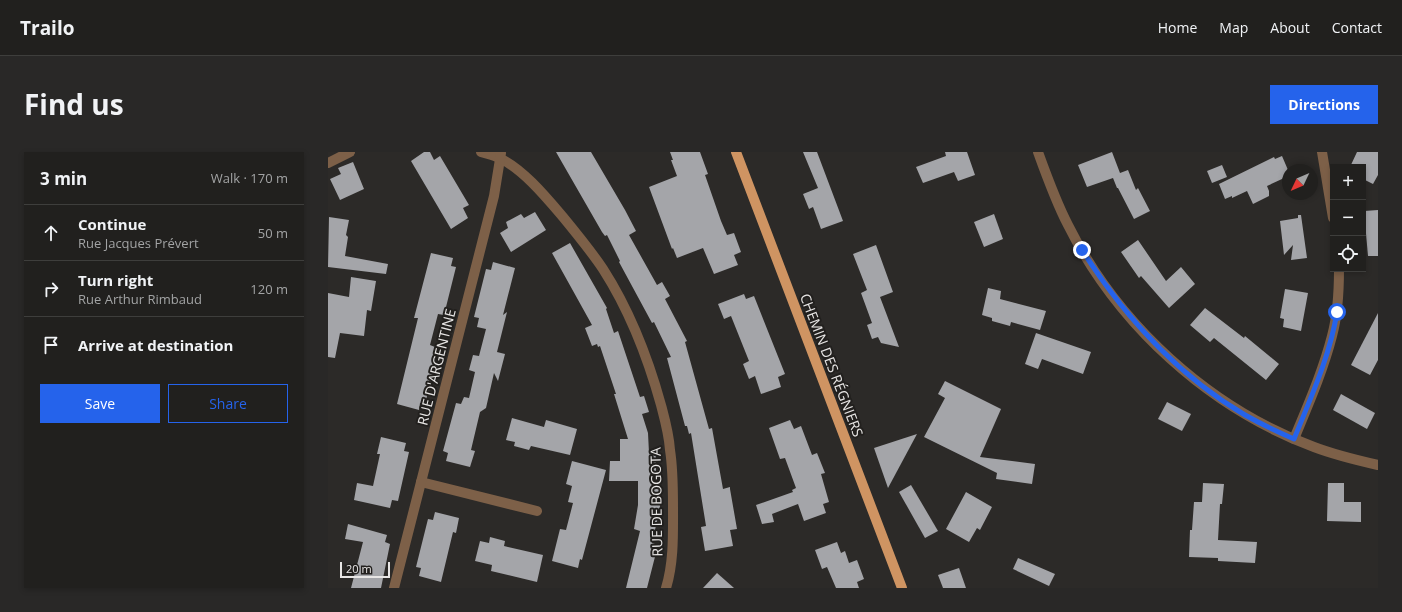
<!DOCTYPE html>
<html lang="en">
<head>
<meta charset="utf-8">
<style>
	body { margin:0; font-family:"Open Sans",sans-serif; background:#292827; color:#f1f3f6 }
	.controls { position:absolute; right:12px; top:12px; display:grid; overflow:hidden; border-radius:0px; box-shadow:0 2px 6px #0003 }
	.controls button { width:36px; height:36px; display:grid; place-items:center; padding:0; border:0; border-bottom:1px solid #3e3e3c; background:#21201e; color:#f1f3f6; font:20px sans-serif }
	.compass { position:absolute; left:954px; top:12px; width:36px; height:36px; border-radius:50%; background:#21201e; box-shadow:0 2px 6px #0003; rotate:226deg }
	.scale { position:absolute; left:12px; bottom:10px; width:50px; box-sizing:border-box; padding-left:4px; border:2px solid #e8e6e5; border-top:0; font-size:11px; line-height:14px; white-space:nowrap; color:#e8e6e5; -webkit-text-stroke:3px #22201e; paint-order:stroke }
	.stop { position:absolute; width:12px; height:12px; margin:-9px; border:3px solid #2563eb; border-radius:50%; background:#fff }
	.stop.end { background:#2563eb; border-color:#fff; box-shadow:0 1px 4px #0008 }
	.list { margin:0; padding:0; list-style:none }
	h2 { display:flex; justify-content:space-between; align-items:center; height:52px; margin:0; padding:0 16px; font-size:17px }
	h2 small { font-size:13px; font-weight:400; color:#a2a3a4 }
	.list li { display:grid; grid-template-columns:26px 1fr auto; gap:12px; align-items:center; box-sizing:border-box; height:56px; padding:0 16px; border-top:1px solid #3e3e3c }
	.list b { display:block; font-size:15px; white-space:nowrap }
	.list p { margin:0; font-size:13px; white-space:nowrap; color:#a2a3a4 }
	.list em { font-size:13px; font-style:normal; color:#a2a3a4 }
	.actions { display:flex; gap:8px; padding:12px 16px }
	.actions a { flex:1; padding:9px 0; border:1px solid #2563eb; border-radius:0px; text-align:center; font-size:14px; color:#2563eb }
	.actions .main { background:#2563eb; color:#fff }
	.icon { flex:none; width:22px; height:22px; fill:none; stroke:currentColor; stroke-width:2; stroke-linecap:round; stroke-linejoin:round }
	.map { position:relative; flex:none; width:1050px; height:436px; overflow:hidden; border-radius:0px }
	header { display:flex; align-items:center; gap:24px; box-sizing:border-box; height:56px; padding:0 20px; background:#21201e; border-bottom:1px solid #3e3e3c }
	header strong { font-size:19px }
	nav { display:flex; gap:22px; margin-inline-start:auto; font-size:14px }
	.intro { display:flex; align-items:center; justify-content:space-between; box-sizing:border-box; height:96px; padding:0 24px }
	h1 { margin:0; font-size:28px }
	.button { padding:10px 18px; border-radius:0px; background:#2563eb; color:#fff; font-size:14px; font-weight:700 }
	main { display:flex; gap:24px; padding:0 24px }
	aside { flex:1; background:#21201e; border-radius:0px; box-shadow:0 2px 6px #0003 }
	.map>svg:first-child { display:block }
	.building { fill:#a4a5a9 }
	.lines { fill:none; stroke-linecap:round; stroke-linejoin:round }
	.minor { stroke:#7d6048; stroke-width:10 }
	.major { stroke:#cf9462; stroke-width:10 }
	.route { stroke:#2563eb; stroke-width:5 }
	.labels { text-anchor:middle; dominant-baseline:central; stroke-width:4; stroke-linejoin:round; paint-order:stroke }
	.street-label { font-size:14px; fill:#e8e6e5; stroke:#22201e }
</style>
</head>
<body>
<header>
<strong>Trailo</strong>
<nav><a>Home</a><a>Map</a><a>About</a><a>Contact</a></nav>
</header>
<div class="intro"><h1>Find us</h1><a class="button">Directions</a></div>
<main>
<aside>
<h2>3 min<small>Walk · 170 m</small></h2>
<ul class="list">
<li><svg class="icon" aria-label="ahead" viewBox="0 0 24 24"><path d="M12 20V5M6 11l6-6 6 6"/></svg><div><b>Continue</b><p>Rue Jacques Prévert</p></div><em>50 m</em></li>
<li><svg class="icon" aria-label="right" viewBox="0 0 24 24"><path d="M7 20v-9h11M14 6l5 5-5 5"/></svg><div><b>Turn right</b><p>Rue Arthur Rimbaud</p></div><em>120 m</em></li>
<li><svg class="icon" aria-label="arrive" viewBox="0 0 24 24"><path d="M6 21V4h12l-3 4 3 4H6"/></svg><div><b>Arrive at destination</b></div></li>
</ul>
<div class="actions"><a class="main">Save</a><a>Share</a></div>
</aside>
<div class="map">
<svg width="1050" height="436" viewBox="0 0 1050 436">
	<rect width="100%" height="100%" fill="#2c2a28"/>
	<!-- building -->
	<g class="building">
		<polygon points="96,0 102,0 106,8 112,4 141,53 135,56 140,66 123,77 83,9"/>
		<polygon points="228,0 263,0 297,58 308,79 301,83 329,133 334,130 342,144 337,147 359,189 357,190 381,277 384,276 395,337 402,335 402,337 409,377 402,378 405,394 377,399 373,375 378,374 363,281 361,282 359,274 357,274 339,206 343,205 326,170 324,171 291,110 292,109 279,83 277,84 274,80"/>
		<polygon points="342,0 372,0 380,22 377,23 393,69 399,83 406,81 413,100 406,103 410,113 386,122 375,96 349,106 345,96 344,97 321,35 349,24 343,8 345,8"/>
		<polygon points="475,0 489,0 515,69 493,77 485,55 481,57 475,42 490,36"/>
		<polygon points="617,0 639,0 647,23 630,29 626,20 595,31 588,15 618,4"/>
		<polygon points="784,0 792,21 800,18 808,38 810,36 822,59 806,67 790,36 789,36 785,26 759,35 750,13"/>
		<polygon points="1029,0 1050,0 1050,23 1045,32 1035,27 1035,15 1022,15"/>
		<polygon points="954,4 960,18 959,22 954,27 939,34 941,39 941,44 925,52 919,39 904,46 904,44 897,47 891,32 946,5 947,7"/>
		<polygon points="25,10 36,37 12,48 2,27 13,22 10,16"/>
		<polygon points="894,13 899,25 884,31 879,19"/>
		<polygon points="1050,58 1050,104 1040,104 1036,59"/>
		<polygon points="207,60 218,78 183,100 172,81 180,76 178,70 193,62 196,66"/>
		<polygon points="666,62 675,87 656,95 646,70"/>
		<polygon points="970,63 973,63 979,106 963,108 965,93 956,103 952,69 970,66"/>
		<polygon points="1,65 21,68 18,83 20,85 17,104 60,112 58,122 0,115"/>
		<polygon points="810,88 838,129 853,115 867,132 841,156 813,124 811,126 793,100"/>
		<polygon points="242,91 279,156 278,157 286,181 290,179 312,245 316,244 321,260 314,262 320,281 321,301 328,302 328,329 331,329 332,356 324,391 330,393 319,436 298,436 312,379 306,377 310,353 310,329 281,329 282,309 292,309 292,287 300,287 286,242 288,242 272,194 270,195 269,192 264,194 257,176 264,173 224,101"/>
		<polygon points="548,93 565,140 552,145 571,195 553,191 550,185 544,187 539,173 544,171 533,141 539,138 525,102"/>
		<polygon points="103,101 125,106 123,114 128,115 116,163 110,162 102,193 107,195 105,202 109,204 97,252 92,251 91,258 69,252 90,166 86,166"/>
		<polygon points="165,110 187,116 175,163 179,160 169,200 177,202 170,229 166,221 158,256 152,260 143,298 147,299 142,315 118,309 120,301 115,299 128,251 133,252 136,245 141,246 147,220 141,218 145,203 151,204 158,177 149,175 151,166 146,165 158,117 163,118"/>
		<polygon points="23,125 48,129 43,159 39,158 36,184 12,181 7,206 0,205 0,141 21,145"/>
		<polygon points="660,136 673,139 672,147 718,159 712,178 683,170 682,174 664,169 664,166 654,163"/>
		<polygon points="957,137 980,141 973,179 955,175 956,167 952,166"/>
		<polygon points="416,142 418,147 426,144 457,222 450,225 453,235 433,242 427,224 421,227 415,212 421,209 403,164 396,167 390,152"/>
		<polygon points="877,156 916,186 917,184 951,212 938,228 886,186 882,190 862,173"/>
		<polygon points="1050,161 1050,208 1042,223 1023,213"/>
		<polygon points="708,181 763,200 755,222 714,207 710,217 697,212"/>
		<polygon points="617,229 673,257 652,305 707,312 704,332 668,327 669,321 596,285 617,246 610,242"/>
		<polygon points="1013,242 1047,261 1039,277 1005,258"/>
		<polygon points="839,250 863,262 854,279 830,267"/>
		<polygon points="184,266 216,275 218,268 249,277 242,303 203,294 201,298 186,294 187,290 178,288"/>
		<polygon points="462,268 466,277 473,274 484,303 489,301 497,321 493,322 501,350 495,352 498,361 476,369 470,352 444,362 446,370 434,372 428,353 465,340 464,338 468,336 457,306 452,307 441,276"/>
		<polygon points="589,282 560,336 546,296"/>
		<polygon points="53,285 78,291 76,299 81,300 70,349 64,348 62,356 26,348 29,331 45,334 52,302 49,302"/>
		<polygon points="244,309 278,318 254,408 252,407 250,416 224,409 232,377 238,378 245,351 240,350 244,334 238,332"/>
		<polygon points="875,331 896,332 894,352 892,352 890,388 929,390 927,411 890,409 890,406 861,405 862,378 864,378 866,350 874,350"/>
		<polygon points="1000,331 1016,331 1016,350 1033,350 1033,370 999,369"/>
		<polygon points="583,333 610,379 597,386 571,340"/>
		<polygon points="638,340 664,355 652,378 649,376 641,390 618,377"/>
		<polygon points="107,360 131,366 128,381 125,380 113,430 91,424 93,416 88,415 100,367 105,368"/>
		<polygon points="20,372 59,383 57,390 62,392 53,436 23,436 35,390 17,387"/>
		<polygon points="162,385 177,389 176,394 215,403 209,430 163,419 164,413 147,409 152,389 161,391"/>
		<polygon points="509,390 513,401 517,399 521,411 529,408 536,427 529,430 531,436 508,436 499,415 494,417 487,398"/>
		<polygon points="690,406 727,422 721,434 685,417"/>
		<polygon points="631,416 638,436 615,436 610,423"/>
		<polygon points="389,421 406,436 375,436"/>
	</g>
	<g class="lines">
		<!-- minor -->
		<g class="minor">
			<path d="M 153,0 C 159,2 165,3 171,6 C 194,16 218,45 235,65 C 249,82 263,99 275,117 C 302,159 320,206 333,253 C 337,268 341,282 342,298 C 345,317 345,336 345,355 C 345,381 346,410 338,436"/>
			<path d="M 710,0 C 719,25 728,50 740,73 C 790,173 881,256 986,295 C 1007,303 1028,308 1050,313"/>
			<polyline points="994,0 1005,66"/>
			<polyline points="0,11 22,0"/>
			<path d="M 966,287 C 980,253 995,219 1004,184 C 1010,162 1011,139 1011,117"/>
			<polyline points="93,330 209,359"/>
			<polyline points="66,436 166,44 173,1"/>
		</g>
		<!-- major -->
		<polyline class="major" points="408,0 574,436"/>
	</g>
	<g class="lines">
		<!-- route -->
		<path class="route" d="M 754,98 C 796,164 849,223 917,263 C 933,272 950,280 966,287 C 983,245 1002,204 1009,160"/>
	</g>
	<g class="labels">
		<!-- street labels -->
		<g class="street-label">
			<text transform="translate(504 213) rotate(69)">CHEMIN DES RÉGNIERS</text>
			<text transform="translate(108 215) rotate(-76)">RUE D'ARGENTINE</text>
			<text transform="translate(328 350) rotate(-91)">RUE DE BOGOTA</text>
		</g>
	</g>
</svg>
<div class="controls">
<button>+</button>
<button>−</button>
<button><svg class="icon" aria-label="locate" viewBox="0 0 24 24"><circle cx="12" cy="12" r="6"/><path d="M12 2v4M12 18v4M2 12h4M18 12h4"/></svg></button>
</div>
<svg class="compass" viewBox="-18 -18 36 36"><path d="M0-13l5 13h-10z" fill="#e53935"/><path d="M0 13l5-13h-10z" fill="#a2a3a4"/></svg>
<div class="scale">20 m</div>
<div class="stop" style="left:1009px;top:160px"></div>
<div class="stop end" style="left:754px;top:98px"></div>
</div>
</main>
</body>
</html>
